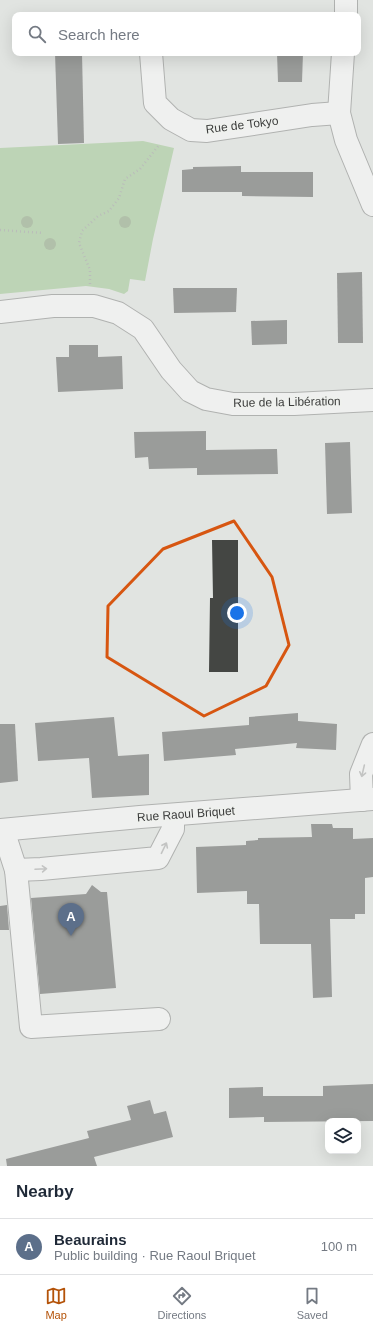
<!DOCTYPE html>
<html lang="en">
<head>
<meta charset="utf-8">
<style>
	body { margin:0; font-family:Helvetica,sans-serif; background:#f6f6f7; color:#1f2937 }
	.controls { position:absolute; right:12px; bottom:12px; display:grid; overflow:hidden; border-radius:8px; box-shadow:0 4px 16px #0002 }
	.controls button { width:36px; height:36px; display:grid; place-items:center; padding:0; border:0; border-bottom:1px solid #e0e1e3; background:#fff; color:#1f2937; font:20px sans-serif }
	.you { position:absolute; left:237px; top:613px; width:14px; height:14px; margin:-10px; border:3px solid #fff; border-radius:50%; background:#1a73e8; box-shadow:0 0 0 6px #1a73e833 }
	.badge { display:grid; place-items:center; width:26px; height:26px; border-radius:50%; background:#b45309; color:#fff; font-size:13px; font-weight:700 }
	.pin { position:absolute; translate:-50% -33px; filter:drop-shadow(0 1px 2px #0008) }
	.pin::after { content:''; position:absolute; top:21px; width:14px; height:12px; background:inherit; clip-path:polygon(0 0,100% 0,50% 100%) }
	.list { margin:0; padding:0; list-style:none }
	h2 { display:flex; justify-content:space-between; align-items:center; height:52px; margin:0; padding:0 16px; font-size:17px }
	h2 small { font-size:13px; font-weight:400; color:#747a83 }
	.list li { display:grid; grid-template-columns:26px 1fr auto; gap:12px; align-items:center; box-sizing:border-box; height:56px; padding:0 16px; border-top:1px solid #e0e1e3 }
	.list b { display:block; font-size:15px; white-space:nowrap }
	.list p { margin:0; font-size:13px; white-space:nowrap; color:#747a83 }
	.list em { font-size:13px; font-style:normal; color:#747a83 }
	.icon { flex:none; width:22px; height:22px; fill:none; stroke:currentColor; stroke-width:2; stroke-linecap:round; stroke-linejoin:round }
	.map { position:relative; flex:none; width:373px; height:1166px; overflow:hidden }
	.search { position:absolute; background:#fff; box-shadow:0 4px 16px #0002; left:12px; right:12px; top:12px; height:44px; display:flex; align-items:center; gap:10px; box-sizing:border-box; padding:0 14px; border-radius:8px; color:#747a83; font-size:15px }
	.sheet { height:108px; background:#fff }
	nav { display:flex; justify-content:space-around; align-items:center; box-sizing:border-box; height:56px; border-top:1px solid #e0e1e3; background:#fff; font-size:11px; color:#747a83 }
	nav a { display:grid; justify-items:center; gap:2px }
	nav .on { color:#b45309 }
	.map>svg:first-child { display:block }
	.green { fill:#91c280 }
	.building { fill:#444643 }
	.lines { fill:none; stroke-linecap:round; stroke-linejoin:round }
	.minor-casing { stroke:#747674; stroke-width:24 }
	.major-casing { stroke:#747674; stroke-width:24 }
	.path { stroke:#8a8c8a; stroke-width:2.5; stroke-dasharray:1 3; stroke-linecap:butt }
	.minor { stroke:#fff; stroke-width:22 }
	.major { stroke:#fff; stroke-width:22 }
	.tree { fill:#779566 }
	.oneway { stroke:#9e9e9e }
	.marked { fill:none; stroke:#d75611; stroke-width:3; stroke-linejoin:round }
	.labels { text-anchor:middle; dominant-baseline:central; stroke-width:4; stroke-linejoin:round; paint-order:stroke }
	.street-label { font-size:12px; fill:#3c3d3c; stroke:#eff1ee }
</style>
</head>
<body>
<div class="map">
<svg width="373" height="1166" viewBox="0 0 373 1166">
	<rect width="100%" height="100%" fill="#e1e4e1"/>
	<!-- green -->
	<polygon class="green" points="143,141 174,148 153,239 145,281 130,279 128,291 124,294 109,289 86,286 0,294 0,148"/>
	<!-- building -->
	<g class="building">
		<polygon points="55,53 82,53 84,143 58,144"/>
		<polygon points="277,53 303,53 302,82 278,82"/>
		<polygon points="241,166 241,172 313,172 313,197 242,196 242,192 182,192 182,170 193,169 193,167"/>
		<polygon points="362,272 363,343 338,343 337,273"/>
		<polygon points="173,288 237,288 236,312 174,313"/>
		<polygon points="287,320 287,344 252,345 251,321"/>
		<polygon points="69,345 98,345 98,357 122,356 123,389 58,392 56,357 69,357"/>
		<polygon points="206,431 206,450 277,449 278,474 197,475 197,468 149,469 148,457 135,458 134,432"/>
		<polygon points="350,442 352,513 327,514 325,443"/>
		<polygon points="212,540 238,540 238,672 209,672 210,598 213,598"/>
		<polygon points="298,713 298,721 337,724 336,750 296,748 297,743 235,749 236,755 164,761 162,732 249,725 249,717"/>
		<polygon points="114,717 118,756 149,754 149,795 92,798 89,758 38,761 35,723"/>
		<polygon points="0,724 15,724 18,781 0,783"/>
		<polygon points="311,824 332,824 333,828 353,828 353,839 373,838 373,877 365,878 365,914 355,914 355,919 330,919 332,997 313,998 311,944 260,944 259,904 247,904 247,891 197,893 196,847 246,845 246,841 258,840 258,838 312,837"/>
		<polygon points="92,885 101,892 107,892 116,988 40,994 31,898 86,894"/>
		<polygon points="7,905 9,930 0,930 0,906"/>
		<polygon points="373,1084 373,1121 264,1122 264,1117 229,1118 229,1088 263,1087 263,1096 323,1096 323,1086"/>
		<polygon points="150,1100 154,1114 166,1111 173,1137 94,1157 97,1166 7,1166 6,1159 89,1138 87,1131 131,1120 127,1106"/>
	</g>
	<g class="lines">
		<defs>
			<g id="minor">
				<polyline points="346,15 346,0"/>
				<polyline points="151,53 155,103 171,119 191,130 207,131 312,115 339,113"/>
				<polyline points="343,53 339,113 346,140 373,205"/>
				<polyline points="0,312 53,306 94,306 118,313 143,329 171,370 190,391 206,399 233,404 294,404 373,400"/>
				<polyline points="362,800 361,774 373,744"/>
				<polyline points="3,830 16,870 41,869 158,858 173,829 173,815"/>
				<polyline points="16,870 31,1027 159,1019"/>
			</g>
			<polyline id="major" points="0,830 140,817 373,799"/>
		</defs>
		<!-- minor casing -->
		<use href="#minor" class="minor-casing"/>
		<!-- major casing -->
		<use href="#major" class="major-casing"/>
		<!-- path -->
		<g class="path">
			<polyline points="0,230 43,233"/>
			<polyline points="90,284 90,270 79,243 82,231 98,216 109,211 119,198 125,179 140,169 159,145"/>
		</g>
		<!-- minor -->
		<use href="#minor" class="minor"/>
		<!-- major -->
		<use href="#major" class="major"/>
	</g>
	<!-- trees -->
	<g class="tree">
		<circle cx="27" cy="222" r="6"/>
		<circle cx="125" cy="222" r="6"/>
		<circle cx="50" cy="244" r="6"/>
	</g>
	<!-- one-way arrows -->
	<defs><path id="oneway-shaft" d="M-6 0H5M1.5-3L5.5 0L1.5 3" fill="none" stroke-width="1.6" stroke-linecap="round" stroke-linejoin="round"/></defs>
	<g class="oneway">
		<use href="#oneway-shaft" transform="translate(363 771) rotate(103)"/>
		<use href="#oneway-shaft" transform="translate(164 848) rotate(-64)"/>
		<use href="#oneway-shaft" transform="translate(41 869) rotate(-3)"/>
	</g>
	<!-- marked area -->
	<path d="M0 0H373V1166H0ZM 234,521 L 272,577 L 289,645 L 266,686 L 204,716 L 107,657 L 108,606 L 163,549 Z" fill="#e1e4e1" fill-opacity=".55" fill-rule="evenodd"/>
	<path class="marked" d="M 234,521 L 272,577 L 289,645 L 266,686 L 204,716 L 107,657 L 108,606 L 163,549 Z"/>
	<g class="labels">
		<!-- street labels -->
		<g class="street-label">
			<text transform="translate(242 125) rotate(-7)">Rue de Tokyo</text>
			<text transform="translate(287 402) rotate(-1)">Rue de la Libération</text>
			<text transform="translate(186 814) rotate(-4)">Rue Raoul Briquet</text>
		</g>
	</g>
</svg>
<div class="controls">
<button><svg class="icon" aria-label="layers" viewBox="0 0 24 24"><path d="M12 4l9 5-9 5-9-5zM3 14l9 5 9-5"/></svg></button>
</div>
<div class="you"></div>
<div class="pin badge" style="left:71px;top:936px;background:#5c6f8a">A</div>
<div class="search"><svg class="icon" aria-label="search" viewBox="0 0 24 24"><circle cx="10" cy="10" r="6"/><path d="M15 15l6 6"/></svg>Search here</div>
</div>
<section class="sheet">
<h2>Nearby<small></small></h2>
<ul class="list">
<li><span class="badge" style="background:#5c6f8a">A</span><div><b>Beaurains</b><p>Public building · Rue Raoul Briquet</p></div><em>100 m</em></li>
</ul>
</section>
<nav>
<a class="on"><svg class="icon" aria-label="map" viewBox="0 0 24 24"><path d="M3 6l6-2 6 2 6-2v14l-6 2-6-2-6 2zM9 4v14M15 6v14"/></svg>Map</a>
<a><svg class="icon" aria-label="directions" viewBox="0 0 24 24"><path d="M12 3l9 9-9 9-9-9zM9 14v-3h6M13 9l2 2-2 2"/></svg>Directions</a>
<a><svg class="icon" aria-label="saved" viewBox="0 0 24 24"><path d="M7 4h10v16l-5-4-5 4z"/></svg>Saved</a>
</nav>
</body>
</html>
